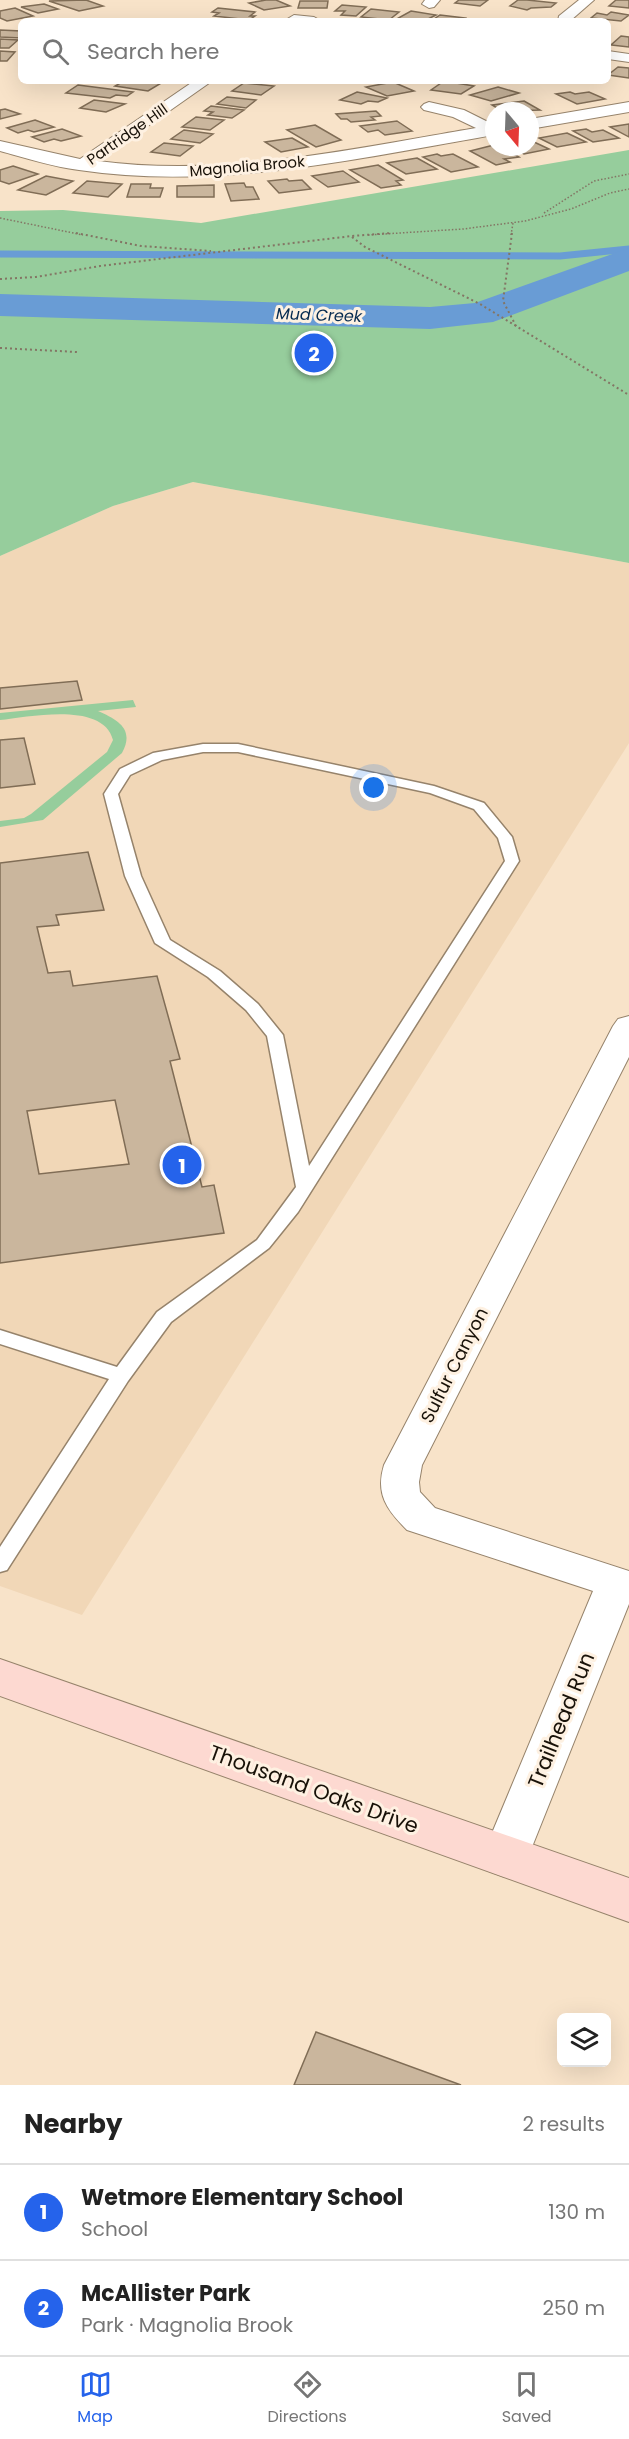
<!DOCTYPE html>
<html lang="en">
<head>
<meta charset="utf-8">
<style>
	body { margin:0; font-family:Poppins,sans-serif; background:#f6f6f6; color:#222 }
	.controls { position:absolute; right:18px; bottom:18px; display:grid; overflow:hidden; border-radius:9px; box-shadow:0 6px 24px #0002 }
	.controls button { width:54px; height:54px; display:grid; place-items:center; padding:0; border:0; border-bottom:2px solid #e0e0e0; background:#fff; color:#222; font:30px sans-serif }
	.compass { position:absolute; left:485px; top:102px; width:54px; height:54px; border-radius:50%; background:#fff; box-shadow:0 6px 24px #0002; rotate:161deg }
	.you { position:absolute; left:374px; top:788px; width:21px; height:21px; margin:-15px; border:4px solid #fff; border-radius:50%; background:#1a73e8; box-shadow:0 0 0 9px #1a73e833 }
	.badge { display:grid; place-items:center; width:39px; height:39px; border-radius:50%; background:#2563eb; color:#fff; font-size:20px; font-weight:700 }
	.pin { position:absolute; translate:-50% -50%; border:3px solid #fff; box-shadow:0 2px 6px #0006 }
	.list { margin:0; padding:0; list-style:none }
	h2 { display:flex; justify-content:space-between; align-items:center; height:78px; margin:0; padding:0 24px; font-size:26px }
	h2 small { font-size:20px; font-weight:400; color:#767676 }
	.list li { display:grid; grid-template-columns:39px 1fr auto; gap:18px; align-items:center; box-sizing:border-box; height:96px; padding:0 24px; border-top:2px solid #e0e0e0 }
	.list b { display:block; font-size:22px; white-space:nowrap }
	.list p { margin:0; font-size:20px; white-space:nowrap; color:#767676 }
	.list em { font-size:20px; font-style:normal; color:#767676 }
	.icon { flex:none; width:33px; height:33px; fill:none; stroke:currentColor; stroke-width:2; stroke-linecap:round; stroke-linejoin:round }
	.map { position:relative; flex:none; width:629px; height:2085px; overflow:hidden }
	.search { position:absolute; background:#fff; box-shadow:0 6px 24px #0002; left:18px; right:18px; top:18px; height:66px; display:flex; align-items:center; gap:15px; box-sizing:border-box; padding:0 21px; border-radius:9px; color:#767676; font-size:22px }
	.sheet { height:270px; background:#fff }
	nav { display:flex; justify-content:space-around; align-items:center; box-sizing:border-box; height:84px; border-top:2px solid #e0e0e0; background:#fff; font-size:16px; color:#767676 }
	nav a { display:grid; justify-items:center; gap:3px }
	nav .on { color:#2563eb }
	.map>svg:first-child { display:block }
	.built { fill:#f1d7b7 }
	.green { fill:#96cd9c }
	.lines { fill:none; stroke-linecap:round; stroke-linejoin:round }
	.stream { stroke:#699cd5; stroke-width:7 }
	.river { fill:#699cd5; fill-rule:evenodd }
	.building { fill:#cab69d; stroke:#806d56; stroke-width:1.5; fill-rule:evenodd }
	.service-casing { stroke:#96836b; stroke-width:3 }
	.minor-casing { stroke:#96836b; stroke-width:2 }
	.secondary-casing { stroke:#96836b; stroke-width:2 }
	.path-far1 { stroke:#837564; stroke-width:1.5; stroke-dasharray:1.5 2; stroke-linecap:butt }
	.path { stroke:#837564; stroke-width:2; stroke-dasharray:2 3; stroke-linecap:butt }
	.service { fill:#fff; fill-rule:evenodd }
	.minor { fill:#fff; fill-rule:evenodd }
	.secondary { fill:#fdd9d1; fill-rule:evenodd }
	.labels { text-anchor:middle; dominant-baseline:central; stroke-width:6; stroke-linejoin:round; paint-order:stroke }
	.far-street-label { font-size:15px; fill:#181108; stroke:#fef1e2 }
	.far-water-label { font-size:16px; font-style:italic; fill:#072c51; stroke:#fef1e2 }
	.street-label { font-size:18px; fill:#181108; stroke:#fef1e2 }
	.near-street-label { font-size:21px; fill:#181108; stroke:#fef1e2 }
</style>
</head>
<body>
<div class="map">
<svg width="629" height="2085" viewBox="0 0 629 2085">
	<rect width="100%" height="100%" fill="#f8e3c9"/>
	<!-- built -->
	<polygon class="built" points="193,482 629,563 629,743 82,1615 0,1586 0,556 113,506"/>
	<!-- green -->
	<g class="green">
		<polygon points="629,150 629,563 193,482 113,506 0,556 0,211 63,210 201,223"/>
		<path d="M 133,700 L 136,707 L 98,711 C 118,720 135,729 122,753 L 43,820 L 0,827 L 0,821 L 24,818 L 31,814 L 107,752 L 113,740 C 103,701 29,717 0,720 L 0,713 Z"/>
	</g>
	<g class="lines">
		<!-- stream -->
		<polyline class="stream" points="0,254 560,256 629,249"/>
		<!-- river -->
		<polygon class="river" points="629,248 629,271 493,322 430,329 0,316 0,294 430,307 475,303"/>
	</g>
	<!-- building -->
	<g class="building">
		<polygon points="86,0 103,6 79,11 49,1"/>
		<polygon points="266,0 276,0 290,6 264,10 249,3"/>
		<polygon points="459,0 488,0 480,6 455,3"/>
		<polygon points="518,0 527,0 556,3 551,7 531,8 527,10 510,6"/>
		<polygon points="616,0 629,0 629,8 609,6"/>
		<polygon points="300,1 328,1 327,8 298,8"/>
		<polygon points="44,4 58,9 38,13 21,7"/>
		<polygon points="342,5 366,7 356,16 341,15 345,11 335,11"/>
		<polygon points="15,8 33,16 7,21 0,18 0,11"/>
		<polygon points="218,8 255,12 250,16 255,16 249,20 214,16 219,13 212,12"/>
		<polygon points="371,9 399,12 389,20 361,17"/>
		<polygon points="411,11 436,15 424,21 393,21"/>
		<polygon points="611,12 629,15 621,21 591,18 597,13 607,15"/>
		<polygon points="440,15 465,18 460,21 431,21"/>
		<polygon points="0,30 21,31 21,38 0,37"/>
		<polygon points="621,36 629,37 629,47 611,45"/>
		<polygon points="0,39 18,40 9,48 0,48"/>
		<polygon points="0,51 15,52 7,61 0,61"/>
		<polygon points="618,67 629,68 629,78 608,75"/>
		<polygon points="124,81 155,81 163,82 148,91 115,86"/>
		<polygon points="444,81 474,86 461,94 431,90"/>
		<polygon points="393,82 414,91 387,96 366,87"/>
		<polygon points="244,83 274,86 261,95 232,91"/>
		<polygon points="78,85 133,92 127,96 116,95 110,98 66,93"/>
		<polygon points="498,87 519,93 491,101 470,95"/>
		<polygon points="357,92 387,98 378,102 368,101 361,104 340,100"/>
		<polygon points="570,92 575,94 589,92 605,99 577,104 556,94"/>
		<polygon points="227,97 256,100 246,108 217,104"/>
		<polygon points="94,100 125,104 106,112 80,108"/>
		<polygon points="524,101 540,110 502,111 492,105"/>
		<polygon points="211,106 244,110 232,118 208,115 213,112 204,111"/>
		<polygon points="5,109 20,114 0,119 0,110"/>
		<polygon points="376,111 381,116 371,117 375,120 351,122 347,119 341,119 336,114"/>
		<polygon points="196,117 224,120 210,130 182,127"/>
		<polygon points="35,120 54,127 34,132 28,130 18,133 7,128"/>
		<polygon points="397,121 412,131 385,135 378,130 368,132 360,126"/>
		<polygon points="629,124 629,137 610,127"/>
		<polygon points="315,125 341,140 316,147 287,130"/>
		<polygon points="62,129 81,136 61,141 54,139 44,142 32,137"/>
		<polygon points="586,129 592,132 603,130 619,138 593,142 573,131"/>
		<polygon points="184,130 213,134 200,143 171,139"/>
		<polygon points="567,133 586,142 557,147 539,138"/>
		<polygon points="292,138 308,147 281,152 265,142"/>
		<polygon points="534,142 549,149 524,154 511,147 530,147 530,143"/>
		<polygon points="164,143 193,146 180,156 151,152"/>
		<polygon points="494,145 494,147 501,147 519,157 504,159 510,162 496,165 470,151"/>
		<polygon points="437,154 441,156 453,154 478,167 451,172 423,157"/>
		<polygon points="417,158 437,169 406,174 387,163"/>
		<polygon points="378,165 403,180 396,181 401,185 381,188 350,170"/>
		<polygon points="13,166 38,174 9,184 0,181 0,170"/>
		<polygon points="343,171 359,182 328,187 312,176"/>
		<polygon points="46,176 73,181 46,195 18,190"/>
		<polygon points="287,179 289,181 302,180 311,189 279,193 268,181"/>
		<polygon points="87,181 122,184 108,197 73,193"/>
		<polygon points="244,183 246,187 253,187 259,199 231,201 225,184"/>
		<polygon points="131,184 151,184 150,188 163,188 160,197 127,197"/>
		<polygon points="214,185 214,197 177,197 177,186"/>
		<polygon points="77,681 82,700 0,709 0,688"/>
		<polygon points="24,738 35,784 0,788 0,740"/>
		<path d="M 88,852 L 104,910 L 56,915 L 59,925 L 37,927 L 48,973 L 70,971 L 73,986 L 157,976 L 180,1059 L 170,1061 L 202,1187 L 214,1185 L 224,1233 L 0,1263 L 0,863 ZM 115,1100 L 129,1164 L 39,1174 L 27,1111 Z"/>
		<polygon points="316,2032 461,2085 294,2085"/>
	</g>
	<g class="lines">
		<defs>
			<path id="service" d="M 203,744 L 238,744 L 434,786 L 484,803 L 512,837 L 519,861 L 298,1212 L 269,1248 L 171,1322 L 128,1381 L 7,1570 L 0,1572 L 0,1547 L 109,1379 L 0,1344 L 0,1330 L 117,1367 L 157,1312 L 257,1240 L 296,1187 L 267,1036 L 246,1010 L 208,977 L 155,943 L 125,876 L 104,794 L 120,769 L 153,753 ZM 203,752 L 238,752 L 430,793 L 474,809 L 498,838 L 505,861 L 309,1166 L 283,1035 L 258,1004 L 220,971 L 170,940 L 141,876 L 118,794 L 130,775 L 162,760 Z"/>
			<g id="minor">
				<polygon points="425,0 440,0 434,7 429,8 422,4"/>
				<polygon points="579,0 594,0 570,21 558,21 559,16"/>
				<polygon points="294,15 314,17 321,21 284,21"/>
				<polygon points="608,51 629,54 629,62 608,59"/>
				<path d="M 194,81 L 212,81 L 98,161 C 224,178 352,149 476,128 L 453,117 L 424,110 L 421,107 L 424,104 L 429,102 L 464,110 L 494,125 L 494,135 C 359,158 217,191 79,170 C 53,167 26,158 0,151 L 0,141 L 80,159 Z"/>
				<polygon points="629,102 629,112 530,129 530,119"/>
				<path d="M 629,1016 L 629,1057 L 422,1465 L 419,1482 L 420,1492 L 435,1508 L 629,1571 L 629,1604 L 528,1857 L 521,1871 L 505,1877 L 489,1871 L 482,1857 L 593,1591 L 407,1530 C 387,1510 375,1494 384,1465 L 613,1026 L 618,1019 Z"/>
			</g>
			<polygon id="secondary" points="0,1659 629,1878 629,1922 0,1696"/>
		</defs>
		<!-- service casing -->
		<use href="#service" class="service-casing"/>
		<!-- minor casing -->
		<use href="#minor" class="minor-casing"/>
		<!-- secondary casing -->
		<use href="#secondary" class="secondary-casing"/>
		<!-- path-far1 -->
		<g class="path-far1">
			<polyline points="544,213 594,181 629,174"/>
			<polyline points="0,218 83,235"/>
			<polyline points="368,235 463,229 525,221 571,209 610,193 629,189"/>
			<polyline points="511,235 513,223"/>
		</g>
		<!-- path -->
		<g class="path">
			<polyline points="76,233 141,246 211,251"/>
			<polyline points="512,233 503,301 517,328"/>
			<polyline points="352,237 365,247 480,304 629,395"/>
			<polyline points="0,279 36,277 100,266 352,236 392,233"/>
			<polyline points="0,348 77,352"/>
		</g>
		<!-- service -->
		<use href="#service" class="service"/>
		<!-- minor -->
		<use href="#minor" class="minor"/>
		<!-- secondary -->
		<use href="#secondary" class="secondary"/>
	</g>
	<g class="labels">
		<!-- far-street labels -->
		<g class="far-street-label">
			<text transform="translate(127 134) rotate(-35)">Partridge Hill</text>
			<text transform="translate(247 166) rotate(-5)">Magnolia Brook</text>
		</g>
		<!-- far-water labels -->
		<g class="far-water-label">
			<text transform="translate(319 315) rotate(2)">Mud Creek</text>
		</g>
		<!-- street labels -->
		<g class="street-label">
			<text transform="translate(454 1365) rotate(-63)">Sulfur Canyon</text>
		</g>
		<!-- near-street labels -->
		<g class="near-street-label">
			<text transform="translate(561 1720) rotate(-68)">Trailhead Run</text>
			<text transform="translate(314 1789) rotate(20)">Thousand Oaks Drive</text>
		</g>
	</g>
</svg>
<div class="controls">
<button><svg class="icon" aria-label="layers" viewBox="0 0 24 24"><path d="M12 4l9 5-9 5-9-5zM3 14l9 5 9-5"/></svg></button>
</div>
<svg class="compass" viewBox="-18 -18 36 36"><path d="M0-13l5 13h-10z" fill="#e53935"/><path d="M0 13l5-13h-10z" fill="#767676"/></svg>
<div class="you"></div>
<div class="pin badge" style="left:182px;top:1165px">1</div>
<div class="pin badge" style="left:314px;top:353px">2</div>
<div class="search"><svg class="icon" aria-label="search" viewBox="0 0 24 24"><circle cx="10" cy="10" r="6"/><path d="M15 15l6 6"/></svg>Search here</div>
</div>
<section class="sheet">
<h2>Nearby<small>2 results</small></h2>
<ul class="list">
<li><span class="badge">1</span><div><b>Wetmore Elementary School</b><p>School</p></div><em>130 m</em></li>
<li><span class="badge">2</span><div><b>McAllister Park</b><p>Park · Magnolia Brook</p></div><em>250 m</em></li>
</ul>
</section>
<nav>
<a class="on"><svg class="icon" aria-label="map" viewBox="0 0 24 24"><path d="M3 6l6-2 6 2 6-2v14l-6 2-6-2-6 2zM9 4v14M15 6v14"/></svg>Map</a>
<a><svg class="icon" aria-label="directions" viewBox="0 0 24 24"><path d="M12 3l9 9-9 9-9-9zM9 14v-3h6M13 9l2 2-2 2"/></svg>Directions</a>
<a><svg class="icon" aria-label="saved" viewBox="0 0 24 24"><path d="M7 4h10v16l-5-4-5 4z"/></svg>Saved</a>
</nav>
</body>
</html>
